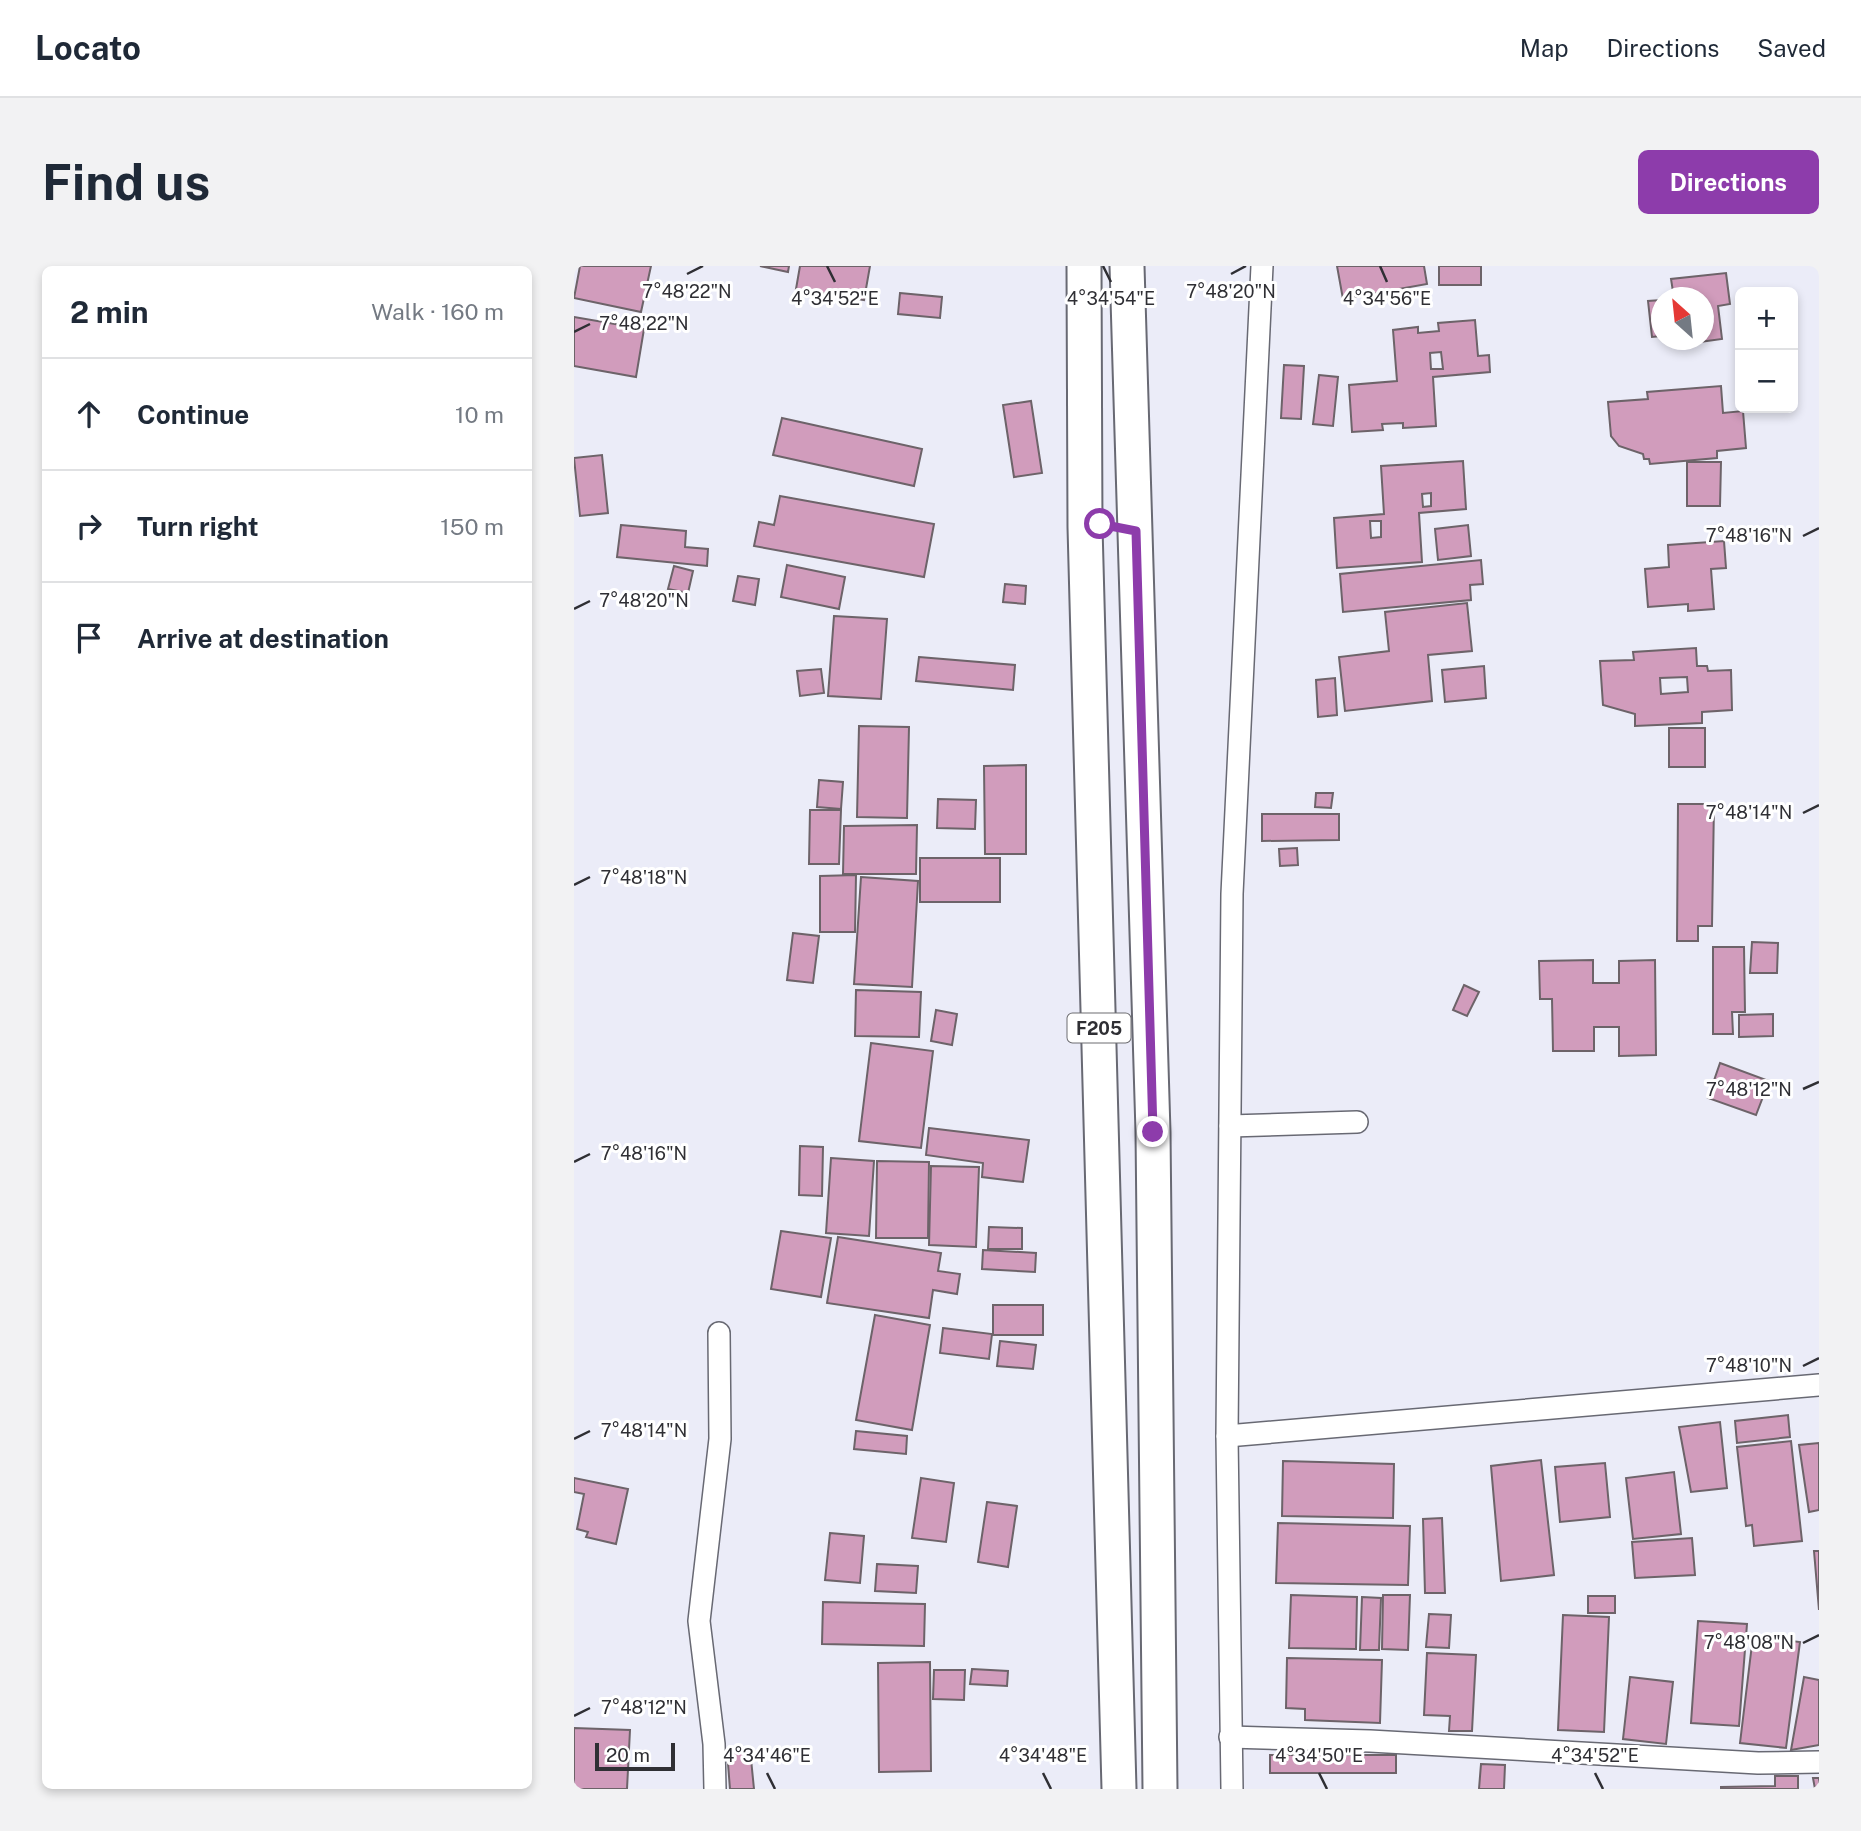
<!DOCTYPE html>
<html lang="en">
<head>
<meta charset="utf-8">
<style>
	body { margin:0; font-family:"Public Sans",sans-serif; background:#f2f2f3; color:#1f2937 }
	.controls { position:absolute; right:21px; top:21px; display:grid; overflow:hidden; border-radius:10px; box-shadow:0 4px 10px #0003 }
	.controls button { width:63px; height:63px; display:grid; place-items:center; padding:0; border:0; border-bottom:2px solid #e0e1e3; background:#fff; color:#1f2937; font:35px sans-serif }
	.compass { position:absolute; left:1077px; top:21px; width:63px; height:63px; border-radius:50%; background:#fff; box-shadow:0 4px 10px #0003; rotate:333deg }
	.scale { position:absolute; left:21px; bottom:18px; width:80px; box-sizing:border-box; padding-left:7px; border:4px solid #2f2f34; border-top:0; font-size:19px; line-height:24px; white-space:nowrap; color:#2f2f34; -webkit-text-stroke:5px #fff; paint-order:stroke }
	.stop { position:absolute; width:21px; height:21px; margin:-16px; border:5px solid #8d3cab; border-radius:50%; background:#fff }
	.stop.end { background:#8d3cab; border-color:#fff; box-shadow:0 2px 7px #0008 }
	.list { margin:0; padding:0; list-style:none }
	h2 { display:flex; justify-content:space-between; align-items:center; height:91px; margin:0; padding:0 28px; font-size:30px }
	h2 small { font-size:23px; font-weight:400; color:#747a83 }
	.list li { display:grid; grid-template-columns:46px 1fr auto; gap:21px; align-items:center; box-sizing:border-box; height:112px; padding:0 28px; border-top:2px solid #e0e1e3 }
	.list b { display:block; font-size:26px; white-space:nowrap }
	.list em { font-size:23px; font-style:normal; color:#747a83 }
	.icon { flex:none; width:38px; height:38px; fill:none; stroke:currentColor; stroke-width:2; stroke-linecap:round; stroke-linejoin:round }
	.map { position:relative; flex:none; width:1245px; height:1523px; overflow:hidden; border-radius:10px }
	header { display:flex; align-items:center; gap:42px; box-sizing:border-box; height:98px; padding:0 35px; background:#fff; border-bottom:2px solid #e0e1e3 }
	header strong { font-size:33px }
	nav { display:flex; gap:38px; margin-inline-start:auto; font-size:24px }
	.intro { display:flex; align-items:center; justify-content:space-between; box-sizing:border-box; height:168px; padding:0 42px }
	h1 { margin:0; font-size:49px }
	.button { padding:18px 32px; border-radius:10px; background:#8d3cab; color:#fff; font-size:24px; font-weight:700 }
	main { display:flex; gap:42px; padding:0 42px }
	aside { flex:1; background:#fff; border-radius:10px; box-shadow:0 4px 10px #0003 }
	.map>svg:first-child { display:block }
	.building { fill:#d19cbc; stroke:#6d6369; stroke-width:2; fill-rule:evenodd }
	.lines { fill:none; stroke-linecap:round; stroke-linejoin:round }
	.street-casing { stroke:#686973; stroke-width:24 }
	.primary-casing { stroke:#686973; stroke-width:37 }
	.street { stroke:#fff; stroke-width:21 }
	.primary { stroke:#fff; stroke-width:33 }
	.route { stroke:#8d3cab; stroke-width:9 }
	.ticks { fill:none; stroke:#2f2f34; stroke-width:2.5 }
	.labels { text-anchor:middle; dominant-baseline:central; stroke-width:6; stroke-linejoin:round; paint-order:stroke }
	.shield { fill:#fff; stroke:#6d6d71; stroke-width:2 }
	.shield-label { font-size:18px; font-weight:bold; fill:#2f2f34 }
	.ticks-label { font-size:18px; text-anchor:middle; fill:#2f2f34; stroke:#fff; stroke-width:6; stroke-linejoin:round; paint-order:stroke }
</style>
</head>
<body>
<header>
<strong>Locato</strong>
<nav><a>Map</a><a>Directions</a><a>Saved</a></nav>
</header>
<div class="intro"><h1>Find us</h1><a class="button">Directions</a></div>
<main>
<aside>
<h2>2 min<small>Walk · 160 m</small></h2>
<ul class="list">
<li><svg class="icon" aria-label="ahead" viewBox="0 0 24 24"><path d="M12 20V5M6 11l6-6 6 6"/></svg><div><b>Continue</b></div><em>10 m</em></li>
<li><svg class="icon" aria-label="right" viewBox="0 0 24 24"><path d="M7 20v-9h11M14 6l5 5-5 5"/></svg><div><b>Turn right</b></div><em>150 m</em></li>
<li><svg class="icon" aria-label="arrive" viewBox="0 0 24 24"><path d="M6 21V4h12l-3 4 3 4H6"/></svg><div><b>Arrive at destination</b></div></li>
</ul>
</aside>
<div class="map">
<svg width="1245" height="1523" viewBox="0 0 1245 1523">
	<rect width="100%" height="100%" fill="#ebecf8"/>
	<!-- building -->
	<g class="building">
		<polygon points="6,0 77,0 67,46 0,32"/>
		<polygon points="186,0 215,0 214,6"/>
		<polygon points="226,0 296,0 290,34 222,23"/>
		<polygon points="763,0 850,0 853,18 769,33"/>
		<rect x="865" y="0" width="42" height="19"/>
		<polygon points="1152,7 1156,38 1144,40 1148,73 1118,77 1118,74 1129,74 1129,32 1100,32 1097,13"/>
		<polygon points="326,27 368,31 366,52 324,48"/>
		<polygon points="1087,34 1087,70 1078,71 1074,35"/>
		<polygon points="0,51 70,63 62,111 0,100"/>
		<path d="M 901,54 L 904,90 L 915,89 L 916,106 L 859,111 L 862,160 L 829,162 L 829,157 L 808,158 L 809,164 L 778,166 L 775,119 L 823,115 L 819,64 L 844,61 L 844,67 L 865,65 L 864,57 ZM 867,86 L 869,103 L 857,103 L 856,87 Z"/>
		<polygon points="710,99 730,100 727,153 707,152"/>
		<polygon points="745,109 764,111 759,160 739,158"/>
		<polygon points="1147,120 1149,147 1169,145 1172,182 1143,185 1143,192 1076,198 1075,193 1070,193 1069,188 1045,180 1037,170 1034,136 1074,133 1073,126"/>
		<polygon points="457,135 468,207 440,211 429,139"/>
		<polygon points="208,152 348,183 340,220 199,189"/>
		<polygon points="28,189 34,247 6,250 0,192"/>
		<path d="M 889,195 L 892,243 L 845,247 L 848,296 L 763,302 L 760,252 L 810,248 L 807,200 ZM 857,227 L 857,240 L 849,241 L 848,228 ZM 796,255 L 807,255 L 807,271 L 797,272 Z"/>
		<polygon points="1113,196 1147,196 1146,240 1113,240"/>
		<polygon points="206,230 360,258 350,311 180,280 185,256 200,259"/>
		<polygon points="47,259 112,265 111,281 134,283 133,300 43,291"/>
		<polygon points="894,259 897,290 864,294 861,263"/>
		<polygon points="1150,275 1152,302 1137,303 1140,343 1114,345 1114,338 1074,341 1071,303 1095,301 1094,279"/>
		<polygon points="907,294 909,318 896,319 897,334 769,346 766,308"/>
		<polygon points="213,299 271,311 265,343 207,331"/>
		<polygon points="100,300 119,305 114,327 94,323"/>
		<polygon points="164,310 185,313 181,339 159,335"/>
		<polygon points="431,318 452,320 451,338 429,336"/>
		<polygon points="893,337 898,385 854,389 858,435 771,445 765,391 815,385 811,346"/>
		<polygon points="260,350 313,353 307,433 254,430"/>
		<path d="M 1122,382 L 1123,400 L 1133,400 L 1134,405 L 1157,404 L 1158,444 L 1128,446 L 1128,457 L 1061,460 L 1061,448 L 1029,439 L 1026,395 L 1060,394 L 1059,386 ZM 1113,411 L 1114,426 L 1087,428 L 1086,412 Z"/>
		<polygon points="345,391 441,399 439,424 342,415"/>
		<polygon points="910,400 912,432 871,436 868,404"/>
		<polygon points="247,403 250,427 226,430 223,405"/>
		<polygon points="761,412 763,449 744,451 742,414"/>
		<polygon points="285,460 335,461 333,552 283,551"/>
		<rect x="1095" y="462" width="36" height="39"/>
		<polygon points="452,499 452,588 411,588 410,500"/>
		<polygon points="245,514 269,516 267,543 243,541"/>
		<polygon points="742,527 759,527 757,542 741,541"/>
		<polygon points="364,533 402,534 401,563 363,562"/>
		<polygon points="1104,538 1140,538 1138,660 1124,660 1124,675 1103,675"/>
		<polygon points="236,544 267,544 265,598 235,598"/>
		<polygon points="688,548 765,548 765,574 688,575"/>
		<polygon points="343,559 342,608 269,608 270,560"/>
		<polygon points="723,582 724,599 706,600 705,583"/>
		<rect x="346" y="592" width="80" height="44"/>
		<polygon points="282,609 281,666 246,666 246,610"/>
		<polygon points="287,611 344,615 338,721 280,718"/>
		<polygon points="219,667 245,670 239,717 213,714"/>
		<polygon points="1178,676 1204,677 1203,707 1176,707"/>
		<polygon points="1139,681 1170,681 1171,746 1158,746 1159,768 1139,768"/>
		<polygon points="1019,694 1019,717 1045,717 1045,695 1081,694 1082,789 1045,790 1045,761 1020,761 1020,785 979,785 978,733 966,733 965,695"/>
		<polygon points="890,719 905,726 893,750 879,744"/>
		<polygon points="282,724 347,726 345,771 281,770"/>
		<polygon points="362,744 383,748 378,779 357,775"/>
		<polygon points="1199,748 1199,770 1165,771 1165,749"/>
		<polygon points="297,777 359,785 347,882 285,875"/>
		<polygon points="1146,797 1195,815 1182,849 1134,832"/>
		<polygon points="355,862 455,874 449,916 408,911 409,897 352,889"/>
		<polygon points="226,880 249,881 248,930 225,929"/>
		<polygon points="257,892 300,895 295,970 252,967"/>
		<polygon points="303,895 355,896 354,972 302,972"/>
		<polygon points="357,900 405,901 402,981 355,979"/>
		<polygon points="415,961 448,962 448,983 414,983"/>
		<polygon points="207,965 257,972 247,1031 197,1023"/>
		<polygon points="264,971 367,987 364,1005 386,1008 383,1028 359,1024 355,1052 253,1037"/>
		<polygon points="409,984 462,987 461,1006 408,1003"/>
		<rect x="419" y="1039" width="50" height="30"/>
		<polygon points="301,1049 356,1059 338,1164 282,1154"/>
		<polygon points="369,1062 418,1068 415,1093 366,1087"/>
		<polygon points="426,1075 462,1079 459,1103 423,1100"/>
		<polygon points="1214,1149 1216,1171 1163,1177 1161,1155"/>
		<polygon points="1146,1156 1153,1222 1117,1226 1105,1161"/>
		<polygon points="282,1165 333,1170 332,1188 280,1183"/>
		<polygon points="1217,1175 1228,1275 1180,1280 1178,1259 1172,1260 1163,1181"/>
		<polygon points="1245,1177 1245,1244 1235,1246 1225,1179"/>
		<polygon points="967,1194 980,1309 927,1315 917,1200"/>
		<polygon points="709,1195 820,1198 819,1252 708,1250"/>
		<polygon points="1031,1197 1036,1251 986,1256 981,1201"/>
		<polygon points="1100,1206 1107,1268 1059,1273 1052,1212"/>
		<polygon points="0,1212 54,1223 42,1278 12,1271 14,1266 3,1263 10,1228 0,1226"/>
		<polygon points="347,1212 380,1217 372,1276 338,1272"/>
		<polygon points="413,1236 443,1240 434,1301 404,1296"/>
		<polygon points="868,1252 871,1327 851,1327 849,1253"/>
		<polygon points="704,1257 836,1260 834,1319 702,1317"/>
		<polygon points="256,1267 290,1270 286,1317 251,1314"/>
		<polygon points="1118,1272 1121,1309 1061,1312 1058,1276"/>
		<polygon points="1240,1285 1245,1285 1245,1344"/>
		<polygon points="303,1298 344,1300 342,1327 301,1325"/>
		<polygon points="717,1329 783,1331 782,1383 715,1382"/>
		<polygon points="809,1329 836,1329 834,1384 808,1383"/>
		<rect x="1014" y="1330" width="27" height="17"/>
		<polygon points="788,1331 807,1332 805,1384 786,1384"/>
		<polygon points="249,1336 351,1338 350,1380 248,1378"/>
		<polygon points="855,1348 877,1349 875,1382 852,1381"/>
		<polygon points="989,1349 1035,1351 1030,1466 984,1464"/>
		<polygon points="1124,1355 1173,1358 1165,1460 1117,1457"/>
		<polygon points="1179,1370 1226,1376 1212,1482 1166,1477"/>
		<polygon points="853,1387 902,1389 898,1465 875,1465 876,1450 850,1449"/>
		<polygon points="713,1392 808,1394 806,1457 731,1454 731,1443 712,1442"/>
		<polygon points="356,1396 357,1505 305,1506 304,1397"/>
		<polygon points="398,1403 434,1405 433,1420 396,1418"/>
		<polygon points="360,1404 391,1404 390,1434 359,1433"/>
		<polygon points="1056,1411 1099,1416 1092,1478 1049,1473"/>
		<polygon points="1230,1411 1245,1414 1245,1479 1217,1484"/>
		<polygon points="0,1462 56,1464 53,1523 0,1523"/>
		<polygon points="176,1483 180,1523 156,1523 153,1485"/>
		<rect x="696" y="1489" width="126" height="18"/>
		<polygon points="907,1498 931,1499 930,1523 905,1523"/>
		<polygon points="1201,1510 1224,1510 1224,1523 1147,1523 1147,1521 1201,1520"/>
		<polygon points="1239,1512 1245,1512 1245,1523 1241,1523"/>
	</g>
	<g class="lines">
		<defs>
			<g id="street">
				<polyline points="656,860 783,856"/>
				<polyline points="653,1170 1245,1119"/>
				<polyline points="656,1471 796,1475 1184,1497 1245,1496"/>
				<polyline points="141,1523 140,1478 125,1355 146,1173 145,1067"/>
				<polyline points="658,1523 653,1170 658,628 688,0"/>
			</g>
			<g id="primary">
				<polyline points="510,0 511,261 545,1523"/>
				<polyline points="553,0 579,866 586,1523"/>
			</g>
		</defs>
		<!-- street casing -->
		<use href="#street" class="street-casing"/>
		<!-- primary casing -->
		<use href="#primary" class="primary-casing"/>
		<!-- street -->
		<use href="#street" class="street"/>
		<!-- primary -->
		<use href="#primary" class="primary"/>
	</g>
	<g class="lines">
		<!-- route -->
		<polyline class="route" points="526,258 562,265 579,866"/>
	</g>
	<!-- ticks -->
	<path class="ticks" d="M 253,0 L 261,16M 529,0 L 537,16M 806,0 L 813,16M 113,8 L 129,0M 657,8 L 672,0M 0,66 L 16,58M 1229,270 L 1245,262M 0,343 L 16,335M 1229,547 L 1245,539M 0,619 L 16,611M 1229,823 L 1245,816M 0,896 L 16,888M 1229,1100 L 1245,1092M 0,1173 L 16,1165M 1229,1377 L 1245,1369M 0,1450 L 16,1442M 193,1507 L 201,1523M 469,1507 L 477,1523M 745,1507 L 753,1523M 1021,1507 L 1029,1523"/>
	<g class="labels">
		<!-- shield labels -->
		<rect class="shield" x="493.5" y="747.5" width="63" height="29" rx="5"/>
		<g class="shield-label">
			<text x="525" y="762">F205</text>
		</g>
	</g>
	<g class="ticks-label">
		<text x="113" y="32">7°48'22"N</text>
		<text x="657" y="32">7°48'20"N</text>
		<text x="261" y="39">4°34'52"E</text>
		<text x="537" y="39">4°34'54"E</text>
		<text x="813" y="39">4°34'56"E</text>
		<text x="70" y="64">7°48'22"N</text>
		<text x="1175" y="276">7°48'16"N</text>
		<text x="70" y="341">7°48'20"N</text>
		<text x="1175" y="553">7°48'14"N</text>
		<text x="70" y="618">7°48'18"N</text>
		<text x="1175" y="830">7°48'12"N</text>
		<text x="70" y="894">7°48'16"N</text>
		<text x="1175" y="1106">7°48'10"N</text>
		<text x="70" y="1171">7°48'14"N</text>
		<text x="1175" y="1383">7°48'08"N</text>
		<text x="70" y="1448">7°48'12"N</text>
		<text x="193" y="1496">4°34'46"E</text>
		<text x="469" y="1496">4°34'48"E</text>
		<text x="745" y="1496">4°34'50"E</text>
		<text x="1021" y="1496">4°34'52"E</text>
	</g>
</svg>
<div class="controls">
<button>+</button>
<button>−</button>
</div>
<svg class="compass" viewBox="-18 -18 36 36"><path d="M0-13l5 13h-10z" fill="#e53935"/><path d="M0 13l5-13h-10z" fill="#747a83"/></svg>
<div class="scale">20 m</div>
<div class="stop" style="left:526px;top:258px"></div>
<div class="stop end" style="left:579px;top:866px"></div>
</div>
</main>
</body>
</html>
